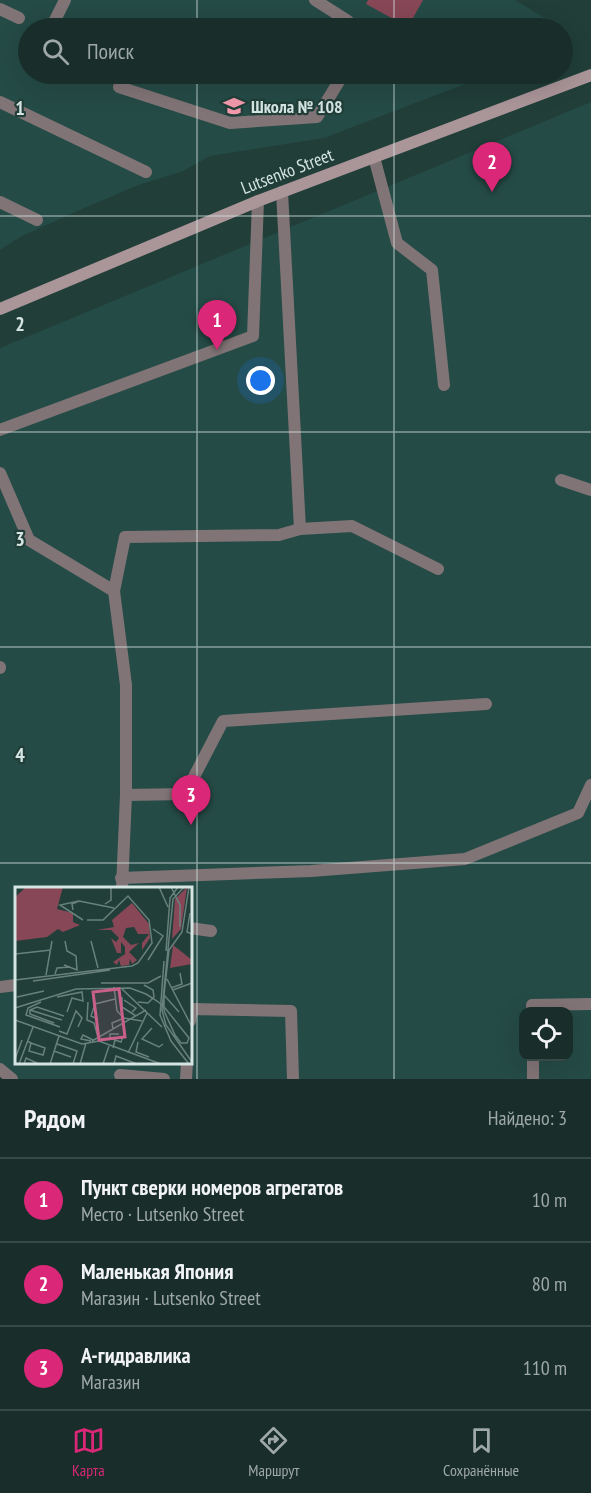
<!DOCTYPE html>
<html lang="ru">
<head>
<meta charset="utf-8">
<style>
	body { margin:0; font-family:"PT Sans Narrow",sans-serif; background:#263a37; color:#f1f3f6 }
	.controls { position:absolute; right:18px; bottom:18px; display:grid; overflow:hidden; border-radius:12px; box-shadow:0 6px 24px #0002 }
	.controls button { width:54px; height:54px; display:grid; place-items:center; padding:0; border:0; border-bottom:2px solid #374a47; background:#192e2b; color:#f1f3f6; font:30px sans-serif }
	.you { position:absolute; left:261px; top:381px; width:21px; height:21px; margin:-15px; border:4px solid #fff; border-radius:50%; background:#1a73e8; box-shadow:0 0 0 9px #1a73e833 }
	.badge { display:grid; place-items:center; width:39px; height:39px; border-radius:50%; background:#db2777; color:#fff; font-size:20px; font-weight:700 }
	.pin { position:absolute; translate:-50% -50px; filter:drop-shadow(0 2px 3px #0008) }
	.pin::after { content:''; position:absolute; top:32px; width:21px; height:18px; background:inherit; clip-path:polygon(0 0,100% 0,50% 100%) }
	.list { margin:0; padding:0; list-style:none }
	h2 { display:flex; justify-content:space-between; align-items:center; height:78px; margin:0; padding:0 24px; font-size:26px }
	h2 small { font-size:20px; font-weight:400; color:#9fa8a9 }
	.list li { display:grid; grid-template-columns:39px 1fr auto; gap:18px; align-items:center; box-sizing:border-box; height:84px; padding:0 24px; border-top:2px solid #374a47 }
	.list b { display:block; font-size:22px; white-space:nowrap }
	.list p { margin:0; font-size:20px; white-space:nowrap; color:#9fa8a9 }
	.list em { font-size:20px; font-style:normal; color:#9fa8a9 }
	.icon { flex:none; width:33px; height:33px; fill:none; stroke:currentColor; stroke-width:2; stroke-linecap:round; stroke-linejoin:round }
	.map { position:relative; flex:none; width:591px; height:1079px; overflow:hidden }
	.search { position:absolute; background:#192e2b; box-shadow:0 6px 24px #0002; left:18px; right:18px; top:18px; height:66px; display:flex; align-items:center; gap:15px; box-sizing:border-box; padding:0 21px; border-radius:33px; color:#9fa8a9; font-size:22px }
	.sheet { height:330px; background:#192e2b }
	nav { display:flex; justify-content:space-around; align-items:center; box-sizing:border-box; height:84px; border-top:2px solid #374a47; background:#192e2b; font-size:16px; color:#9fa8a9 }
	nav a { display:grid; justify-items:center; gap:3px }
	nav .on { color:#db2777 }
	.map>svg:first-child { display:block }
	.built { fill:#254b46; fill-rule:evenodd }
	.green { fill:#874756 }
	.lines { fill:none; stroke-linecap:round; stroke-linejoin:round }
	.lane { stroke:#817476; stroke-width:12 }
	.secondary { stroke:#aa9599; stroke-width:12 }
	.grid { fill:none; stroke:#d5e5e2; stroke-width:1.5; stroke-opacity:0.55 }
	.labels { text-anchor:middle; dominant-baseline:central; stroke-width:4.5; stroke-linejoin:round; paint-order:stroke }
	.poi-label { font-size:18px; font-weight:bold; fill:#d5e5e2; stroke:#213e39; text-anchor:start }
	.street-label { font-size:18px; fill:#d5e5e2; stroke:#213e39 }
	.inset-road { fill:none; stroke:#69817d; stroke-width:1.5 }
	.view { fill:#c9608a; fill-opacity:0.15; stroke:#c9608a; stroke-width:3 }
	.inset-edge { fill:none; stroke:#d5e5e2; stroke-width:3 }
	.grid-label { font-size:20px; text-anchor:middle; font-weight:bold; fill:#d5e5e2; stroke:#213e39; stroke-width:4.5; stroke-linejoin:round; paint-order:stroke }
</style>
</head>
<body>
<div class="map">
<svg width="591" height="1079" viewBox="0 0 591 1079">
	<rect width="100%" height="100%" fill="#213e39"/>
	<!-- built -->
	<g class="built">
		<polygon points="0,0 515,0 561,28 28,28 28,74 491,74 324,138 210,156 183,171 136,186 73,213 20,237 0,250"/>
		<path d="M 591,102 L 591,1079 L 15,1079 L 0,1063 L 0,348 ZM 16,888 L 190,888 L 190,1062 L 16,1062 ZM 524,1012 L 568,1012 L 568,1056 L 524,1056 Z"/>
	</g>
	<!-- green -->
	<polygon class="green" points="368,0 423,0 408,27 366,4"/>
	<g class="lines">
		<!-- lane -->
		<g class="lane">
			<polyline points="315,0 348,21 347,28"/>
			<polyline points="0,9 19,18"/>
			<polyline points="51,28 65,0"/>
			<polyline points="119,87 230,123 317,117 341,78 342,74"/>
			<polyline points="0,102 146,172"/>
			<polyline points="374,157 397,243 432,270 444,385"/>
			<polyline points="282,192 300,529"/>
			<polyline points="0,202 37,220"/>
			<polyline points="0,430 253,336 258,201"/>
			<polyline points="0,473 29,540 114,591 126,685 126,795 122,888"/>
			<polyline points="561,480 591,490"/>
			<polyline points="114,591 125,537 279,535 300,529 352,526 438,569"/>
			<polyline points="0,667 0,668"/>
			<polyline points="126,795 185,794 223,721 486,704"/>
			<polyline points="121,878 311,871 465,859 578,813 591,785"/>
			<polyline points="190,928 211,931"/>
			<polyline points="0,987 16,985"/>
			<polyline points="533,1012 532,1005 591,1004"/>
			<polyline points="190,1021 192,1009 291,1011 293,1079"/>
			<polyline points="533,1056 533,1079"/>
			<polyline points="0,1069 12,1079"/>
			<polyline points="120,1075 164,1079"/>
			<polyline points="186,1079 187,1062"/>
		</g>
		<!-- secondary -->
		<polyline class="secondary" points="0,309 258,201 591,75"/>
	</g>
	<!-- grid -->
	<path class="grid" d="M 197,0 L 197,28M 394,0 L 394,28M 197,74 L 197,1079M 394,74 L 394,1079M 0,216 L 591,216M 0,432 L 591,432M 0,647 L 591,647M 0,863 L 591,863"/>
	<!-- icons -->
	<defs>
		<symbol id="school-bare" viewBox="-9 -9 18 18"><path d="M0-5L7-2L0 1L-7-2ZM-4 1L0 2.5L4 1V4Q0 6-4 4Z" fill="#f29aac" stroke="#213e39" stroke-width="2.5" paint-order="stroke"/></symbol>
	</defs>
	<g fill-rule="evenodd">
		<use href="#school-bare" x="219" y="91" width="30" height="30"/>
	</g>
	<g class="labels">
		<!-- poi labels -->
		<g class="poi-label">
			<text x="251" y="106">Школа № 108</text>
		</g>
		<!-- street labels -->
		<g class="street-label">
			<text transform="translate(287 171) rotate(-21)">Lutsenko Street</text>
		</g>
	</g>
	<!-- overview -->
	<g transform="translate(15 887)">
		<rect width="177" height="177" fill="#213e39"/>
		<path d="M 11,0 L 60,0 L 48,0 L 42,22 L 58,26 L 58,35 L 65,38 L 48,45 L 43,42 L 32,50 L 0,54 L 0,10 ZM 172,0 L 166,42 L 157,52 L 160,12 ZM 117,16 L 134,37 L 135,51 L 127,63 L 127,56 L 134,47 L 123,47 L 119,40 L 111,41 L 108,50 L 116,58 L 124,56 L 114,65 L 122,73 L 117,77 L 115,72 L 114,78 L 106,79 L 104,73 L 102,78 L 98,75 L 110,67 L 110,60 L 106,55 L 106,66 L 102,66 L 96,51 L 101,55 L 104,51 L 96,43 L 82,43 L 99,40 L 97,33 ZM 158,58 L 177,73 L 177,77 L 155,81 Z" fill="#874756"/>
		<path class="inset-road" d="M 144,0 L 153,20M 156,0 L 165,18 L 165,40M 169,0 L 158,12 L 147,123 L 151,138 L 177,175M 64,14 L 45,18 L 68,33M 90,17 L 96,13 L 96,0M 58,23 L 57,17 L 64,14 L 99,21M 175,26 L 172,45 L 177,47M 76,54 L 83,81M 151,64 L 155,11 L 163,0M 0,67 L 36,63M 133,73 L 148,49 L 138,42M 149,74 L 145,128 L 156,154 L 174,177M 49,78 L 62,83 L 61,69 L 52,64 L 50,54M 40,87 L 42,81 L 55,80M 31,88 L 37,54M 152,92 L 177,140M 0,93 L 117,79 L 123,76 L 137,56 L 134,33 L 113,9 L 88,33 L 72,33M 18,94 L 95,83M 86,96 L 133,96 L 146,89M 99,100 L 102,124 L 109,131M 106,101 L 147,140M 156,101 L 167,97 L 165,86M 158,103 L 177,96M 149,108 L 164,125M 2,110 L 29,104M 42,110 L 67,105 L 68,114 L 57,111 L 52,125M 107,110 L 107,120 L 121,129M 109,113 L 121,121 L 117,125M 26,115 L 13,121 L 11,128 L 45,140M 73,115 L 72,133 L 79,136 L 83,150M 123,115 L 133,116 L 139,110 L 138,103 L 129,98M 0,121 L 61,102 L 115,101 L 131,107 L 142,114 L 147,118 L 150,121 L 174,151 L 172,156 L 166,156 L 160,148 L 150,126 L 149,123 L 149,108 L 154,63 L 167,45 L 174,0M 15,123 L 47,133M 83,132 L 76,129 L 80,117 L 100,112M 0,133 L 67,157 L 84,154 L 146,177M 39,136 L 15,127 L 15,123 L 22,120 L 49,129M 137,141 L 127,152 L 144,160 L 148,157M 98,142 L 97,136 L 109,131 L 127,134M 44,144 L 52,147 L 61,124 L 67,131 L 63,140M 100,153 L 95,151 L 95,147 L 104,147M 12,154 L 16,156 L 14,164 L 28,168 L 30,161 L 16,156M 76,154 L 66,152 L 68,148 L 78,153M 77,154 L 131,123M 123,155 L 121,165 L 134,170M 42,157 L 62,164 L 58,177M 98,161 L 100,153 L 106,155 L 108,149M 39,164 L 56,170M 113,166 L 132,126M 0,172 L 7,153M 4,177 L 18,140M 9,177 L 11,171 L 24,177M 35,177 L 44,149M 65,177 L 71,156M 88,177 L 94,159M 99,177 L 101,169 L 122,177"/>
		<path class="view" d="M 104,102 L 110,150 L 84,153 L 78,105 Z"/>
		<rect width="177" height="177" class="inset-edge"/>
	</g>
	<g class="grid-label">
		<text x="20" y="115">1</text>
		<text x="20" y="331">2</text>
		<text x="20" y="546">3</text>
		<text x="20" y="762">4</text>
	</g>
</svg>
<div class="controls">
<button><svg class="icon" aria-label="locate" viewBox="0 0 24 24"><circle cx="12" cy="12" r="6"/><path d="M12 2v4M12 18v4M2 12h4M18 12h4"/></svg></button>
</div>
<div class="you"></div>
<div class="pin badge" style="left:217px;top:350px">1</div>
<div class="pin badge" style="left:492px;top:192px">2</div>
<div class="pin badge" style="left:191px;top:825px">3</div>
<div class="search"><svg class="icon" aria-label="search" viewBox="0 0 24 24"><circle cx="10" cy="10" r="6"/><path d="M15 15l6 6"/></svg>Поиск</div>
</div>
<section class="sheet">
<h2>Рядом<small>Найдено: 3</small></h2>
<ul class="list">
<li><span class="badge">1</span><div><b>Пункт сверки номеров агрегатов</b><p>Место · Lutsenko Street</p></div><em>10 m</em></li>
<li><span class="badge">2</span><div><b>Маленькая Япония</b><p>Магазин · Lutsenko Street</p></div><em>80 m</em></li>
<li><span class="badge">3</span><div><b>А-гидравлика</b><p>Магазин</p></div><em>110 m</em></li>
</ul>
</section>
<nav>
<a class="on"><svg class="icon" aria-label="map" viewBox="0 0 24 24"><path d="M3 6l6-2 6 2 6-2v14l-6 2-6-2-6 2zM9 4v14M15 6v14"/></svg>Карта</a>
<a><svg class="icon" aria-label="directions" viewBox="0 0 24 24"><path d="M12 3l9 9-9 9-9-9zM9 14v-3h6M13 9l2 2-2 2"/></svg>Маршрут</a>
<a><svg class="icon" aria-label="saved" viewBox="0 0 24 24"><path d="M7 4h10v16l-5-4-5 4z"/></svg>Сохранённые</a>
</nav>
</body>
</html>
